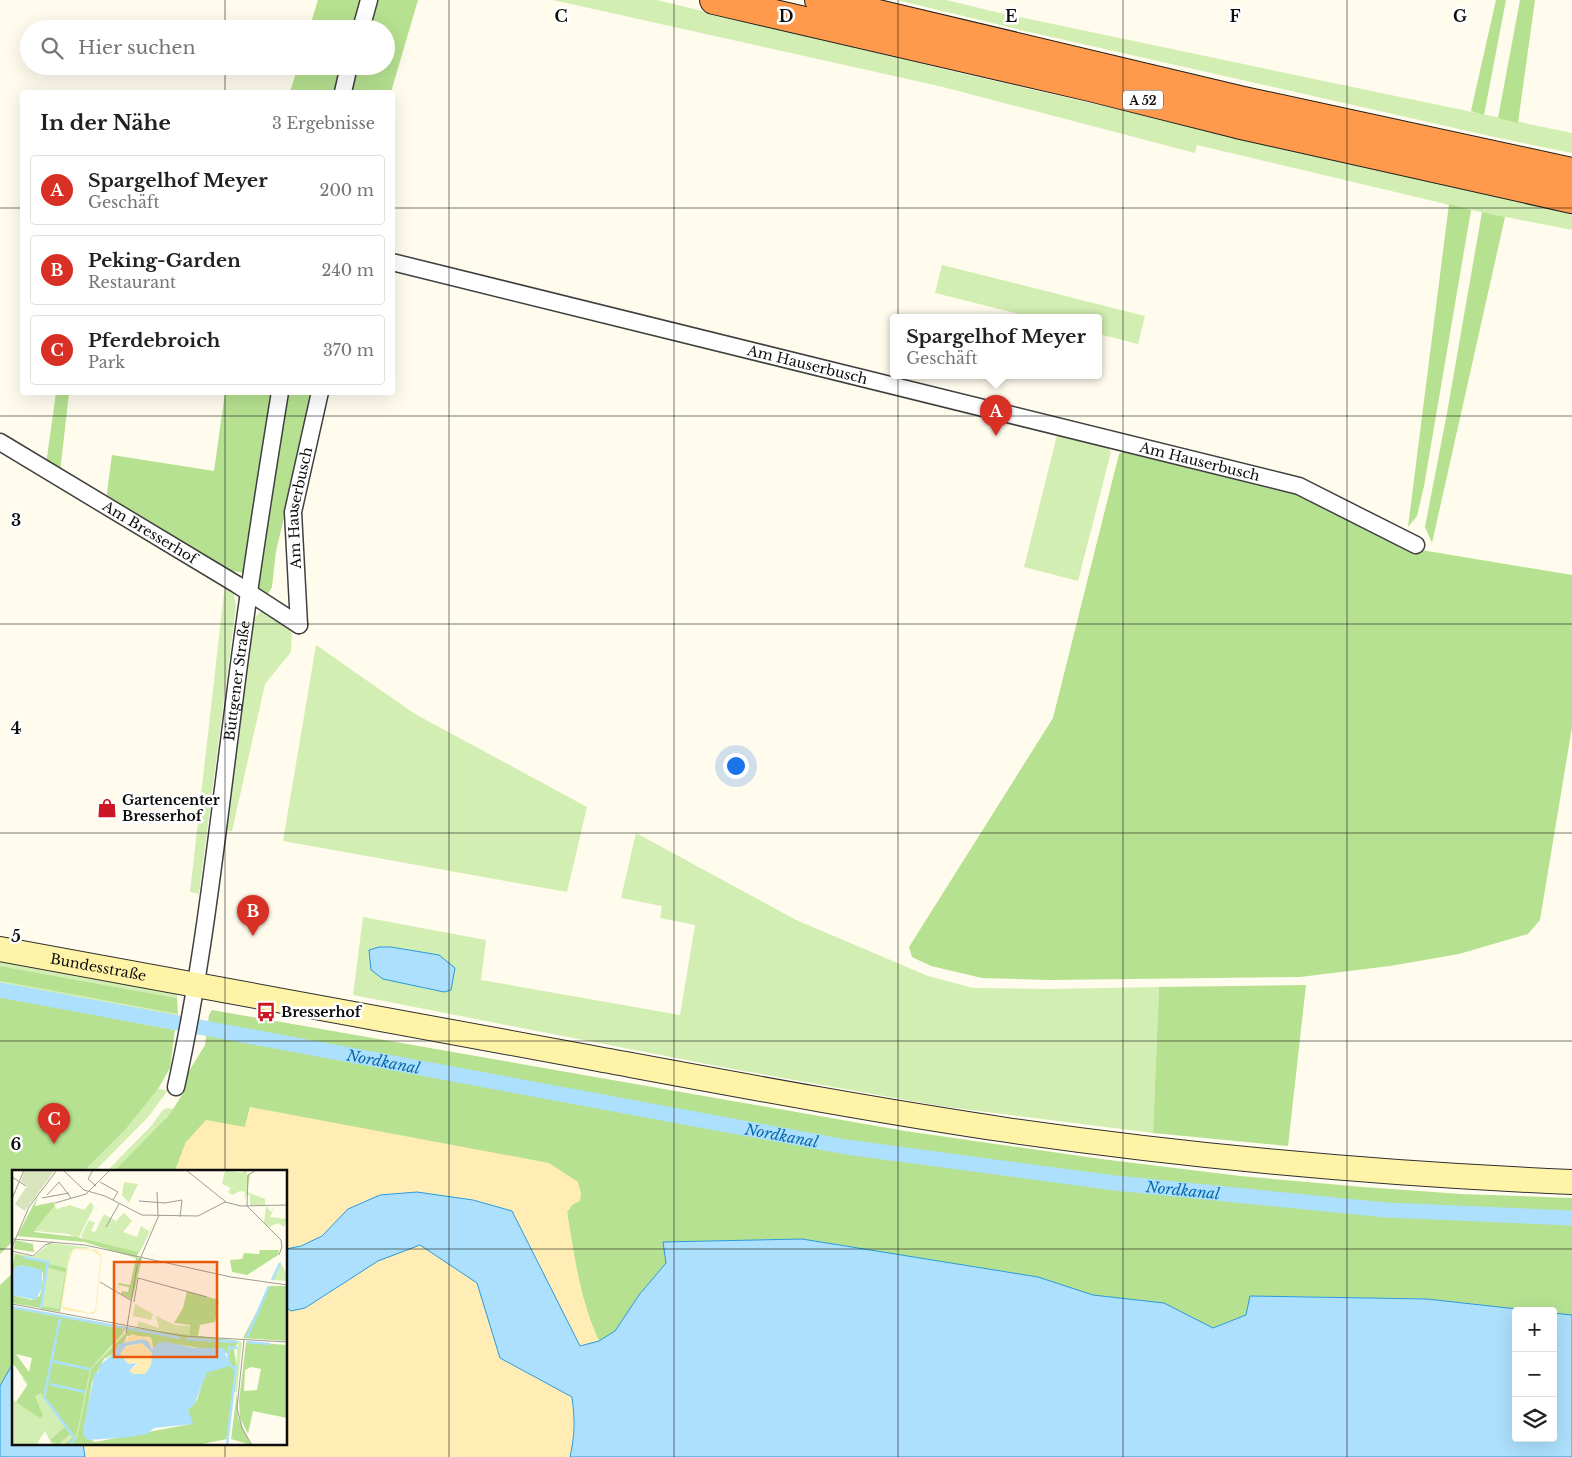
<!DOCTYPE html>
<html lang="de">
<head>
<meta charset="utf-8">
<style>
	body { margin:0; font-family:"Libre Baskerville",serif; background:#f2f2f2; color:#202124 }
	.controls { position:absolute; right:15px; bottom:15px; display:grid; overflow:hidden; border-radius:5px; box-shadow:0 5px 20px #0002 }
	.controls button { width:45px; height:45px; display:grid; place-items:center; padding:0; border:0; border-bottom:1px solid #e0e0e0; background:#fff; color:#202124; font:25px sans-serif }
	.you { position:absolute; left:735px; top:765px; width:18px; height:18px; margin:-12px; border:4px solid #fff; border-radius:50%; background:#1a73e8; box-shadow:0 0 0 8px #1a73e833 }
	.badge { display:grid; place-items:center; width:32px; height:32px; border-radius:50%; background:#d93025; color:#fff; font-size:16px; font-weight:700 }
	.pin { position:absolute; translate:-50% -41px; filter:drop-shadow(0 1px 2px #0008) }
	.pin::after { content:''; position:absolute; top:26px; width:18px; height:15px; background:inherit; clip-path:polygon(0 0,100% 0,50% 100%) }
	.popup { position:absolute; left:890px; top:314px; width:212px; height:65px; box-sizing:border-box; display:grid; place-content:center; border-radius:5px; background:#fff; filter:drop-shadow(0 1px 4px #0005); font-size:16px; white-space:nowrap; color:#757577 }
	.popup b { font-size:19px; color:#202124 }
	.popup::after { content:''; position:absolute; left:50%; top:100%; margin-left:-10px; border:10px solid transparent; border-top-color:#fff }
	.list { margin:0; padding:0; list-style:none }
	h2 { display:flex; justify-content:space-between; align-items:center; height:65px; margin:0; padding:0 20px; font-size:21px }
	h2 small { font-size:16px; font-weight:400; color:#757577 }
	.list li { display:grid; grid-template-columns:32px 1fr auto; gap:15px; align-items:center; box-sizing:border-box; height:70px; margin:0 10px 10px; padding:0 10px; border:1px solid #e0e0e0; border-radius:5px }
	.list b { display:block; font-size:19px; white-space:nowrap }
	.list p { margin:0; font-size:16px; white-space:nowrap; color:#757577 }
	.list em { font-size:16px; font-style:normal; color:#757577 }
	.icon { flex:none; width:28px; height:28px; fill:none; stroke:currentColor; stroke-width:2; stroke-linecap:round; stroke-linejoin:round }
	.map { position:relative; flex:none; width:1572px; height:1457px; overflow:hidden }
	.search { position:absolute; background:#fff; box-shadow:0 5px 20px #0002; left:20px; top:20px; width:375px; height:55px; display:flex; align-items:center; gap:12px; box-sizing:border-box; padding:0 18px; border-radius:28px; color:#757577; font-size:19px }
	.panel { position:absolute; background:#fff; box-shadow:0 5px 20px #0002; left:20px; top:90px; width:375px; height:305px; border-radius:5px }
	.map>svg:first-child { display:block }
	.green { fill:#d3eeb2 }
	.forest { fill:#b6e190 }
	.sand { fill:#ffedb5 }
	.water { fill:#ace0fd; stroke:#2a99dc }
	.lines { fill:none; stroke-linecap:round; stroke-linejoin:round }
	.canal { stroke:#ace0fd; stroke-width:15 }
	.street-casing { stroke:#404040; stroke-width:19 }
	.secondary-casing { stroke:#2f2f2f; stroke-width:26 }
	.highway-casing { stroke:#1e1e1e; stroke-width:30 }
	.street { stroke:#fff; stroke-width:16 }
	.secondary { stroke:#fff3a8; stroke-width:24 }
	.highway { stroke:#ff994b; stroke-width:28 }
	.grid { fill:none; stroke:#0d0d0d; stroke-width:1; stroke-opacity:0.55 }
	.labels { text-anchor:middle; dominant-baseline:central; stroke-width:5; stroke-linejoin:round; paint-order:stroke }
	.shield { fill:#fff; stroke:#565656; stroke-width:1 }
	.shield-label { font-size:12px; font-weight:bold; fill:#0d0d0d }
	.street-label { font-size:14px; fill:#0d0d0d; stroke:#fff }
	.poi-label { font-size:14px; font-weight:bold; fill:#0d0d0d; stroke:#fff; text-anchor:start }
	.water-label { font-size:15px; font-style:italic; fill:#0969ad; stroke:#fff }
	.inset-river { fill:none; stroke:#ace0fd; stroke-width:2.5 }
	.inset-road { fill:none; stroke:#9e9c93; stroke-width:1 }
	.view { fill:#e8590c; fill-opacity:0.15; stroke:#e8590c; stroke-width:2.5 }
	.inset-edge { fill:none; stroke:#0d0d0d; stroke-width:2.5 }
	.grid-label { font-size:16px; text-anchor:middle; font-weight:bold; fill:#0d0d0d; stroke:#fff; stroke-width:5; stroke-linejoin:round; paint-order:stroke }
</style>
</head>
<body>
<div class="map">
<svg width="1572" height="1457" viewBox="0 0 1572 1457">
	<rect width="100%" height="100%" fill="#fffbed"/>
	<!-- green -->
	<g class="green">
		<polygon points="553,0 657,0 964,74 1488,194 1572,211 1572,230 1471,210 1197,145 1195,153 943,87"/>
		<polygon points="897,0 946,0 1000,13 1572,133 1572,153 1499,138 1025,31"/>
		<polygon points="942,265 1145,316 1138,344 1099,334 1098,317 1031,317 935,293"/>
		<polygon points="1058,431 1104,442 1111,452 1078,581 1024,567"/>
		<polygon points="225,584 233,589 236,606 199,894 190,892"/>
		<polygon points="265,610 292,627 291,652 265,684 232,831 228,831 224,813 252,621 260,612"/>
		<polygon points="316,645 415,714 587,807 567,892 283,841"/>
		<polygon points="636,833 796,920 928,976 973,988 1049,989 1159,987 1153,1133 940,1106 722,1067 353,995 363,917 486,940 481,980 680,1015 695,925 660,918 662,906 621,898"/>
		<polygon points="0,957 174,989 177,994 177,998 0,966"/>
		<polygon points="0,981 178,1014 175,1030 0,997"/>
		<polygon points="158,1089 168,1090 149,1116 95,1171 84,1171 125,1130"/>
		<polygon points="166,1108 174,1109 170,1114 114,1171 107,1171 152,1125 162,1111"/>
	</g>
	<!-- forest -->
	<g class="forest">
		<polygon points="318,0 418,0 391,92 290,92 298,66 386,66 386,29 309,29"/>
		<polygon points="1496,0 1506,0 1484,115 1471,111"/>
		<polygon points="1520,0 1535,0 1518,123 1498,118"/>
		<polygon points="1449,204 1471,210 1424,486 1417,516 1408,527"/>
		<polygon points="1482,212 1505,217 1432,543 1425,527 1447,413"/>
		<polygon points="56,393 69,393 60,472 46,464"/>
		<polygon points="225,393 314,393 276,551 272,587 268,594 258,590 244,573 222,569 106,500 112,455 214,471"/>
		<polygon points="1129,448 1298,491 1409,548 1572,575 1572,727 1540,920 1528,934 1459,954 1390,966 1300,977 1048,980 982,978 931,966 912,957 909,947 1053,718 1119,454"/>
		<polygon points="0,966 177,998 178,1014 0,981"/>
		<polygon points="1306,985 1288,1146 1153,1133 1159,987"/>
		<polygon points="0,997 175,1030 170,1068 158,1089 125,1130 84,1171 14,1171 14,1240 0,1254"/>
		<path d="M 212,1010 L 905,1131 L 1101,1159 L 1240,1176 L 1363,1187 L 1461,1194 L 1572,1198 L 1572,1315 L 1553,1313 L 1553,1311 L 1535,1311 L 1427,1299 L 1251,1296 L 1246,1315 L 1213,1328 L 1164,1303 L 1093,1295 L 1038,1277 L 802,1239 L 663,1242 L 666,1263 L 639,1295 L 615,1331 L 599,1341 C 580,1301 574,1255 567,1212 L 572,1205 L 250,1107 L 245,1127 L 186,1142 L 175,1171 L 114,1171 L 170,1114 L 183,1093 L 186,1076 L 205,1045 L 209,1015 Z"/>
		<polygon points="14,1272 14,1361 0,1386 0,1285"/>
	</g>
	<!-- sand -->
	<g class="sand">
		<path d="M 250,1107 L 549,1163 L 578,1182 L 581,1193 L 580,1201 L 572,1205 L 567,1212 C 574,1256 580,1301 599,1341 L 580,1346 L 512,1211 L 348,1209 C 326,1232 319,1242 286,1249 L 286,1171 L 175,1171 L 186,1142 L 206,1120 L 245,1127 Z"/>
		<path d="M 420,1245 L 477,1283 L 500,1358 L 572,1397 C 574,1420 575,1435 570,1457 L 85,1457 L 83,1443 L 286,1443 L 286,1307 L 291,1311 L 305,1308 L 378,1261 Z"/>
	</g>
	<!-- water -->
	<g class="water">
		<polygon points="379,947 391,947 439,955 455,968 451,990 444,992 383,979 371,970 369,950"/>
		<path d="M 417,1192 L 473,1200 L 512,1211 L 580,1346 L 599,1341 L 615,1331 L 639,1295 L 666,1263 L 663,1242 L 802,1239 L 1038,1277 L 1093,1295 L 1164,1303 L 1213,1328 L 1246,1315 L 1250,1296 L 1427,1299 L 1535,1311 L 1516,1311 L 1516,1438 L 1553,1438 L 1553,1313 L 1572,1315 L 1572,1457 L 570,1457 C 575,1434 575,1421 572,1397 L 500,1358 L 477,1283 L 420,1245 L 378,1261 L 305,1308 L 291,1311 L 286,1307 L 286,1249 L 301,1246 L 322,1236 L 348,1209 L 380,1195 Z"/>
		<polygon points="14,1361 14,1443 83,1443 85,1457 0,1457 0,1386"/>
	</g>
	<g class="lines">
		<!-- canal -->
		<path class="canal" id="s1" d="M 0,990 L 846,1147 L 1115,1183 L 1386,1210 L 1572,1218"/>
		<defs>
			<g id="street">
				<polyline points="361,29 369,0"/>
				<polyline points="343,92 349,66"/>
				<path id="s2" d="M 392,262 L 1299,486 L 1416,545"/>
				<path id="s3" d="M 0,442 L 236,584 L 299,625"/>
				<path id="s4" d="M 299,625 L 293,512 L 320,392"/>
				<path id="s5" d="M 176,1087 C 204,961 217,831 234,703 C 247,599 263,496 280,392"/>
			</g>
			<g id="secondary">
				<path id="s6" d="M 0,949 C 194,985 388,1020 582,1056 C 723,1082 865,1109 1007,1130 C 1194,1157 1383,1174 1572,1182"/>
			</g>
			<g id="highway">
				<polyline points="714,0 1090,87 1237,124 1572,199"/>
				<polyline points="819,0 1244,101 1572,172"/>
			</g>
		</defs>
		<!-- street casing -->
		<use href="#street" class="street-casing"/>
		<!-- secondary casing -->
		<use href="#secondary" class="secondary-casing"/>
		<!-- highway casing -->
		<use href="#highway" class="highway-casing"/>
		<!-- street -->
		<use href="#street" class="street"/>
		<!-- secondary -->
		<use href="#secondary" class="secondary"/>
		<!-- highway -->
		<use href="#highway" class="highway"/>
	</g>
	<!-- grid -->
	<path class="grid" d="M 225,0 L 225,29M 449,0 L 449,1457M 674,0 L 674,1457M 898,0 L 898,1457M 1123,0 L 1123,1457M 1347,0 L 1347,1457M 225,66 L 225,92M 0,208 L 22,208M 392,208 L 1572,208M 225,392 L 225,1171M 0,416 L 1572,416M 0,624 L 1572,624M 0,833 L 1572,833M 0,1041 L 1572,1041M 0,1249 L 14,1249M 286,1249 L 1572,1249M 225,1443 L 225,1457"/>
	<!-- icons -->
	<defs>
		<symbol id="shop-bare" viewBox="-9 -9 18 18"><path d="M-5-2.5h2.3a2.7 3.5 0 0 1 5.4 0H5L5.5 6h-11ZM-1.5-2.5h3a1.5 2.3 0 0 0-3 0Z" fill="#cc1623" stroke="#fff" stroke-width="2.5" paint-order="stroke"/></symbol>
		<symbol id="bus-bare" viewBox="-9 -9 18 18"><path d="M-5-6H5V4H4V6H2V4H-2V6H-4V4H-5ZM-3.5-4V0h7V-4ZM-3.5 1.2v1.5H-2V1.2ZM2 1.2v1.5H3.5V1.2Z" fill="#cc1623" stroke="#fff" stroke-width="2.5" paint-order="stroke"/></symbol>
	</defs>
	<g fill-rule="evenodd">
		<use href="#shop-bare" x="93" y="794" width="28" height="28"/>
		<use href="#bus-bare" x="252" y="998" width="28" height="28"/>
	</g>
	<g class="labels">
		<!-- shield labels -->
		<rect class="shield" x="1123" y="90.5" width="40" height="19" rx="4"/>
		<g class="shield-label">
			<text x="1143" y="100">A 52</text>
		</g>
		<!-- street labels -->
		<g class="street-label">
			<text stroke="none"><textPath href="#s2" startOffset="428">Am Hauserbusch</textPath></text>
			<text stroke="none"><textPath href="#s2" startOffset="832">Am Hauserbusch</textPath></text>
			<text stroke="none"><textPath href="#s4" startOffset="118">Am Hauserbusch</textPath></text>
			<text stroke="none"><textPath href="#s3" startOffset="175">Am Bresserhof</textPath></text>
			<text stroke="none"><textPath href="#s5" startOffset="411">Büttgener Straße</textPath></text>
			<text stroke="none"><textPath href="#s6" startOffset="100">Bundesstraße</textPath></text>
		</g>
		<!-- poi labels -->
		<g class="poi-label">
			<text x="122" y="800">Gartencenter<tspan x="122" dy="16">Bresserhof</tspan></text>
			<text x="281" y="1012">Bresserhof</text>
		</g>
		<!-- water labels -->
		<g class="water-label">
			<text stroke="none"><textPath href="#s1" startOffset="390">Nordkanal</textPath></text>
			<text stroke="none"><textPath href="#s1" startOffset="795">Nordkanal</textPath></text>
			<text stroke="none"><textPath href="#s1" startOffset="1200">Nordkanal</textPath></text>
		</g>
	</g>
	<!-- overview -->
	<g transform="translate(12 1170)">
		<rect width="275" height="275" fill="#fffbed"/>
		<path d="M 213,0 L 228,3 L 235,0 L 235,6 L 239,3 L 235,22 L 253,29 L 253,35 L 238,35 L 238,25 L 235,24 L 232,30 L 233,22 L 228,21 L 220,25 L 216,22 L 219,18 L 210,14 ZM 112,12 L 126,14 L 117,33 L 110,25 ZM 79,32 L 82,37 L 66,69 L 56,64 L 23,61 L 43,35 L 44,39 L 58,35 L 72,40 ZM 254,36 L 259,42 L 263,36 L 258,47 L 275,49 L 272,57 L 266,53 L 257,57 L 252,53 ZM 112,43 L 120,51 L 111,62 L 125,67 L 129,56 L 137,61 L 144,49 L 127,82 L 235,107 L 73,70 L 69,66 L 77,50 L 83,53 L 79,61 L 83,62 L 92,44 L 104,51 ZM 38,73 L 82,78 L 61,79 L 55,98 L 36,95 L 36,98 L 53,101 L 47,139 L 28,138 L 35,93 L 3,84 L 0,87 L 3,83 L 21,87 ZM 268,92 L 275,104 L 275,111 L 260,110 ZM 123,134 L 141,144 L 139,150 L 121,146 ZM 144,146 L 163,155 L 178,156 L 178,165 L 125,157 L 126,151 L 147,158 ZM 124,158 L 230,172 L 225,222 L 221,223 L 216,268 L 226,173 ZM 113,163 L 79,199 L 65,269 L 58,275 L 40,275 L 33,261 L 24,275 L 0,275 L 0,229 L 26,244 L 23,226 L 10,208 L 16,209 L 24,165 Z" fill="#d3eeb2"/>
		<path d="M 26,26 L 23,36 L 42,32 L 43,35 L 22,62 L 64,67 L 126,82 L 139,61 L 124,87 L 130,89 L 120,130 L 109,124 L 110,121 L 116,122 L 117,117 L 107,115 L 105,122 L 107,113 L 118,115 L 124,88 L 72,72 L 5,66 ZM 3,70 L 21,74 L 22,82 L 2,79 ZM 248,80 L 267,80 L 266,85 L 235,105 L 220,102 L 218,90 L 230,89 L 232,83 L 247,84 ZM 3,84 L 35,93 L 28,138 L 0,133 L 0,125 L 20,130 L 28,126 L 31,109 L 31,103 L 25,99 L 8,95 L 0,100 ZM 36,94 L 55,98 L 48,142 L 29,139 L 29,136 L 47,139 L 53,102 L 36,98 ZM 258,116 L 275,116 L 275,171 L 231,168 ZM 175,121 L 207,130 L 203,152 L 188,155 L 186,166 L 178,165 L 178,155 L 162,153 L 171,138 ZM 0,138 L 114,159 L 78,199 L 64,267 L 56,275 L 52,275 L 61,267 L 59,263 L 46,275 L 38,270 L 54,256 L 29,223 L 23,226 L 31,246 L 28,248 L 4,232 L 16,214 L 0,192 ZM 4,184 L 20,188 L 17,203 L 17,202 ZM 116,157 L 227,171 L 222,179 L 224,194 L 215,269 L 185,275 L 59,275 L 65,268 L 79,199 L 113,164 ZM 115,166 L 138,167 L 141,179 L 146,174 L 170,175 L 215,183 L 215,192 L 194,202 L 185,230 L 176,239 L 179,254 L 83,272 L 71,265 L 80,212 L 92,189 L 101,184 L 107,174 L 111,175 ZM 234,172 L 275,175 L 275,248 L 241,241 L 236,264 L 228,248 L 227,231 ZM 239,197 L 249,199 L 245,220 L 232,221 L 233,200 ZM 225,222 L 226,248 L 239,275 L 219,269 Z" fill="#b6e190" fill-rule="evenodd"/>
		<path d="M 64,78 L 85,80 L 90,86 L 84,141 L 81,144 L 52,140 L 49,135 L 57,84 ZM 64,79 L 81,81 L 89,87 L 83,141 L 78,143 L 50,136 L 58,85 ZM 119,164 L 140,169 L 141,179 L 130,169 L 111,175 ZM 130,173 L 140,183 L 139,195 L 133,204 L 122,204 L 116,201 L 125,195 L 124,192 L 116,194 L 108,184 L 110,178 Z" fill="#ffedb5" fill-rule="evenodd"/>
		<path d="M 13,0 L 42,1 L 13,41 L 3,34 L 15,16 L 9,11 Z" fill="#d8e4bc"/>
		<path d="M 8,95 L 30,100 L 30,117 L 24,130 L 0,125 L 0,100 ZM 130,169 L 136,171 L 140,179 L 146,173 L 155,172 L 182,178 L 212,178 L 217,196 L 194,203 L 194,206 L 202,204 L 193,207 L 182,235 L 176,239 L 181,254 L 142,258 L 135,264 L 118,267 L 76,270 L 71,265 L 71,259 L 83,202 L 86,203 L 88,195 L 101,184 L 107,174 ZM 130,173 L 140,183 L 139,195 L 133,204 L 122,204 L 117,201 L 125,193 L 116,194 L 108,184 L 114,176 Z" fill="#ace0fd" fill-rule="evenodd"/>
		<path class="inset-river" d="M 11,87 L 36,92 L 29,138M 260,110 L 268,93M 0,137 L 168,168M 235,167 L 257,116M 44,168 L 48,149M 44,169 L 32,227 L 63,269 L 57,275M 174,169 L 226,172M 235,172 L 258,174M 39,191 L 77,199M 220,197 L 216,191 L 217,177 L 226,178M 37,214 L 73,222M 215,275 L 224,197 L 220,198"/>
		<path class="inset-road" d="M 51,0 L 72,20 L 93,26 L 130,45 L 186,46 L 213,32 L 229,36 L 275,35M 81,0 L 76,9 L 84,16M 174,0 L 214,32M 0,7 L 14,16M 88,12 L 106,22 L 101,30M 145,22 L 146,45M 35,25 L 47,12 L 59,28M 30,28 L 57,23M 0,29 L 12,0M 127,31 L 153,33 L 170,30 L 168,47M 43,33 L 74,24 L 98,0M 235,36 L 269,70 L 270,77 L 267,85M 235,36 L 236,5 L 244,0M 94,57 L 107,34M 0,69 L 73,75 L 219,107 L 275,115M 0,77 L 17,37 L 45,0M 0,81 L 21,86 L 33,75 L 41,72M 88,112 L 120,131M 122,132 L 126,108 L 195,127M 0,134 L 171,166 L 275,172M 114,163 L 125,96 L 147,45M 232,170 L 225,238 L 230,258 L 240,275"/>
		<path class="view" d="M 102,92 L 205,92 L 205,187 L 102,187 Z"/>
		<rect width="275" height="275" class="inset-edge"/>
	</g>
	<g class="grid-label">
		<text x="561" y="22">C</text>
		<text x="786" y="22">D</text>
		<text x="1011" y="22">E</text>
		<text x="1235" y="22">F</text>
		<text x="1460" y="22">G</text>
		<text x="16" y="526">3</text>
		<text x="16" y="734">4</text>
		<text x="16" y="942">5</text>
		<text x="16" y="1150">6</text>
	</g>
</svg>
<div class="controls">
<button>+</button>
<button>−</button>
<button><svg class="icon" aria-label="layers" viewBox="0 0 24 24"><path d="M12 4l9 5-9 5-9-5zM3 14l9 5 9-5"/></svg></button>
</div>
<div class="you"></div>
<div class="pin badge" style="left:996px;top:436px">A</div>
<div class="popup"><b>Spargelhof Meyer</b>Geschäft</div>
<div class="pin badge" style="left:253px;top:936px">B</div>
<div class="pin badge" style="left:54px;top:1144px">C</div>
<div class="search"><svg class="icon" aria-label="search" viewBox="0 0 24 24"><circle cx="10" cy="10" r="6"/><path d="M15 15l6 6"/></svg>Hier suchen</div>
<section class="panel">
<h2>In der Nähe<small>3 Ergebnisse</small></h2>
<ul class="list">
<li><span class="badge">A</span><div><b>Spargelhof Meyer</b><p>Geschäft</p></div><em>200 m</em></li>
<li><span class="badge">B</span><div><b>Peking-Garden</b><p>Restaurant</p></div><em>240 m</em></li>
<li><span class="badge">C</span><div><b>Pferdebroich</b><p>Park</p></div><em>370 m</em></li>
</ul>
</section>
</div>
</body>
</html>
